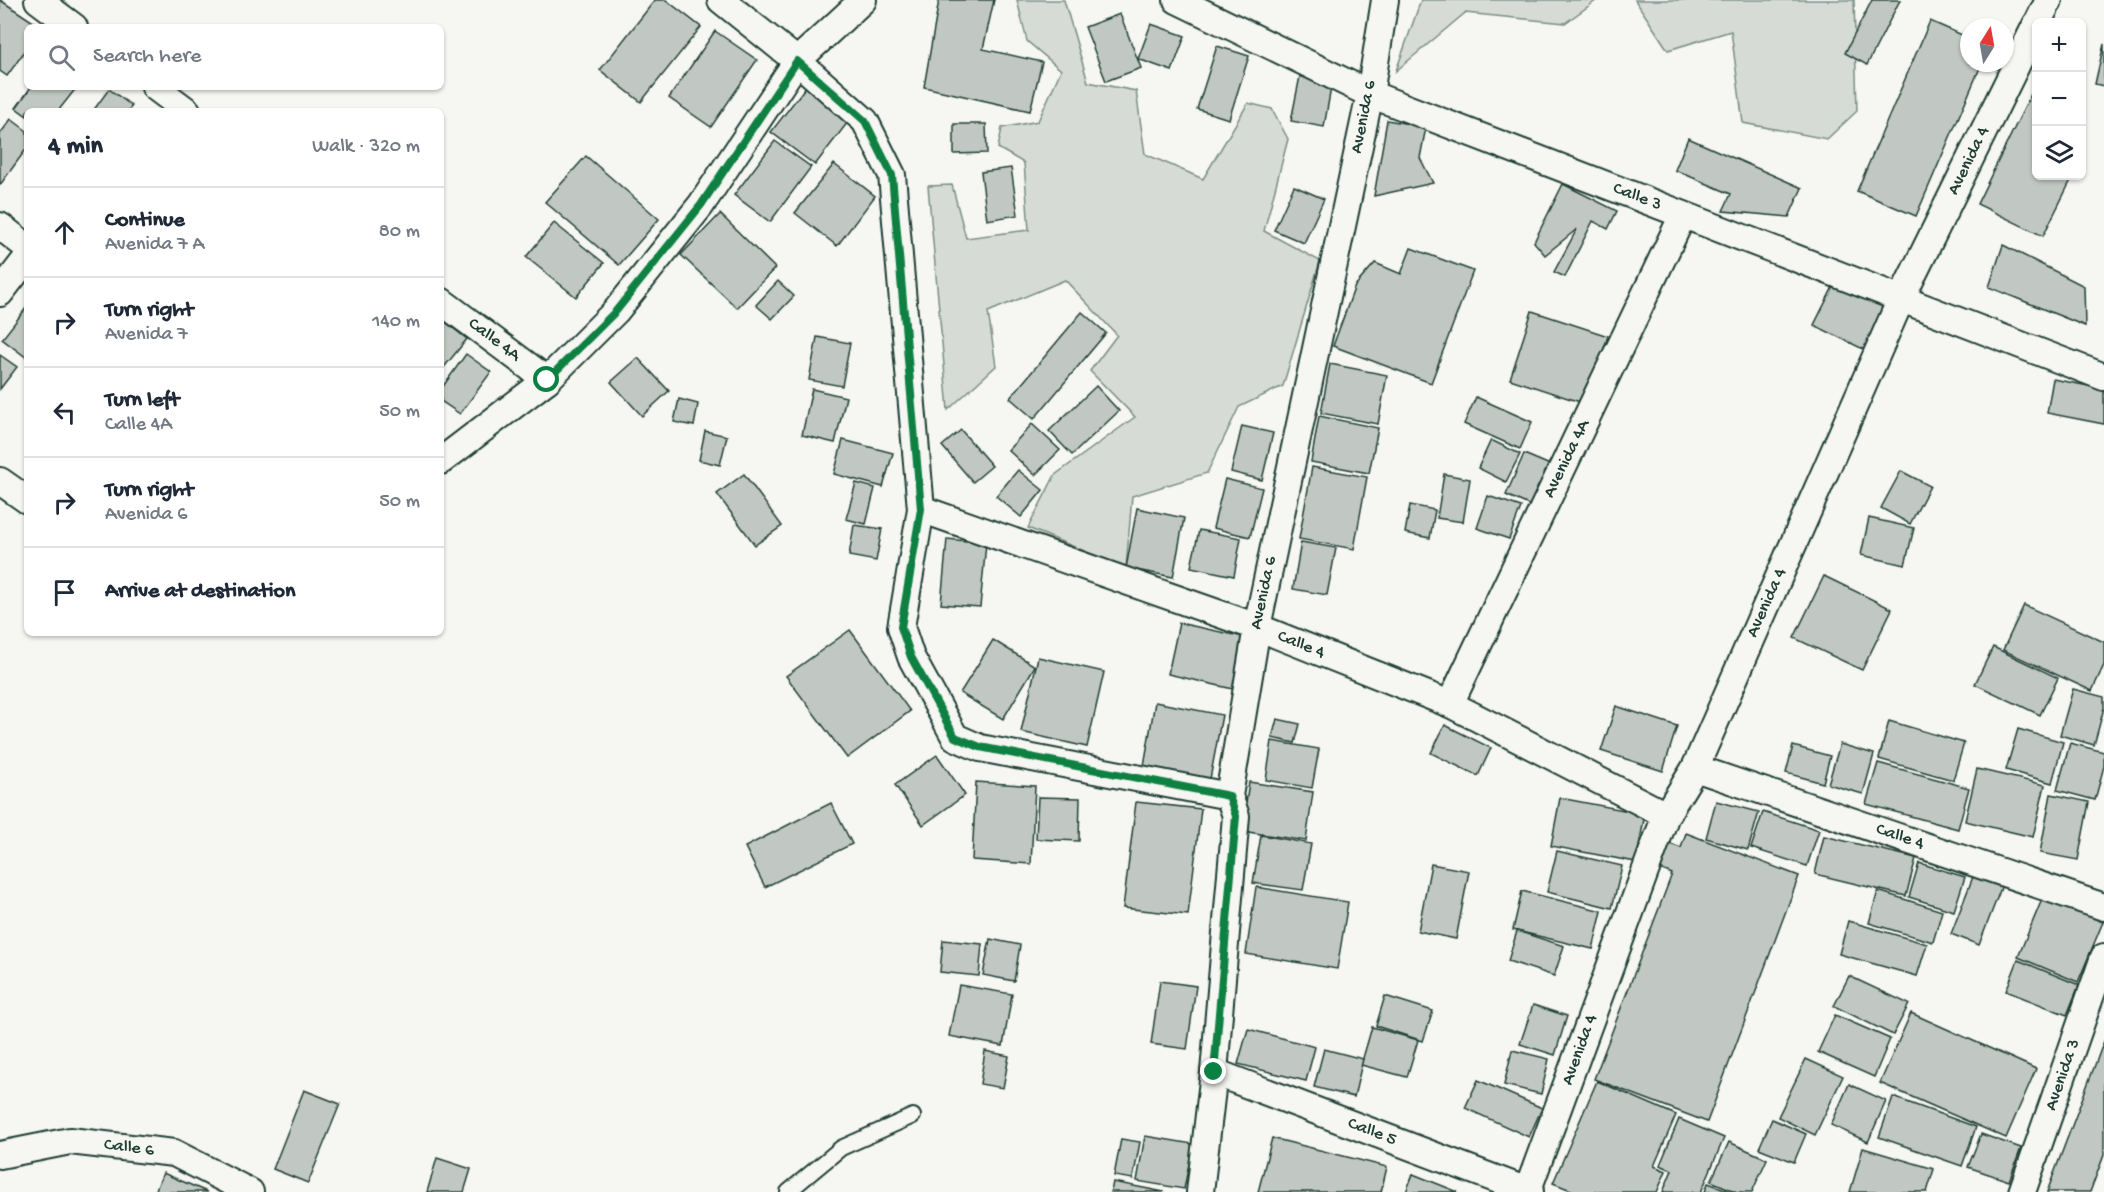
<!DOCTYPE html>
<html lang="en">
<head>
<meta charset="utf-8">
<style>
	body { margin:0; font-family:"Gochi Hand",sans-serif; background:#f6f6f7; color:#1f2937 }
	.controls { position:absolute; right:18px; top:18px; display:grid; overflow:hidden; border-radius:9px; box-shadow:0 2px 4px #0004 }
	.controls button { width:54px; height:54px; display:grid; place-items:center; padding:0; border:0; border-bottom:2px solid #e0e1e3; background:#fff; color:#1f2937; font:30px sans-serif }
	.compass { position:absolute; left:1960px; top:18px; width:54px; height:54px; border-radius:50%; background:#fff; box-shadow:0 2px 4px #0004; rotate:11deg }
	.stop { position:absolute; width:18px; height:18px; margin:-14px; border:4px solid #0b8043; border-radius:50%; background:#fff }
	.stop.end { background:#0b8043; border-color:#fff; box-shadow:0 2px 6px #0008 }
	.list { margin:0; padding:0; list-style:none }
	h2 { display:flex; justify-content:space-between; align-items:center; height:78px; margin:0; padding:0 24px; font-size:26px }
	h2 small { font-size:20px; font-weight:400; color:#747a83 }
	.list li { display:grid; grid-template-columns:39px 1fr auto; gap:18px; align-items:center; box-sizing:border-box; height:90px; padding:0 24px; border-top:2px solid #e0e1e3 }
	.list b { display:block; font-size:22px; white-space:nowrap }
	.list p { margin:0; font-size:20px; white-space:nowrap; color:#747a83 }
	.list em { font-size:20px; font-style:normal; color:#747a83 }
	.icon { flex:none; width:33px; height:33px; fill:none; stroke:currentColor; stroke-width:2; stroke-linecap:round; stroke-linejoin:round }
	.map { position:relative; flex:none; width:2104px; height:1192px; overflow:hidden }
	.search { position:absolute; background:#fff; box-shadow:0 2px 4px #0004; left:24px; top:24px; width:420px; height:66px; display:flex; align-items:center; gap:15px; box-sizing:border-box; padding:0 21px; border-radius:9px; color:#747a83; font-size:22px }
	.panel { position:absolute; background:#fff; box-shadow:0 2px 4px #0004; left:24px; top:108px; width:420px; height:528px; border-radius:9px }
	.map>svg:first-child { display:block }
	.green { fill:#d6dbd6; stroke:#7a8c85; stroke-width:1.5 }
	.building { fill:#c1c8c3; stroke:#1f3d34; stroke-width:1.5 }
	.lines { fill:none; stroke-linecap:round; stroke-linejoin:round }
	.lane-casing { stroke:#1f3d34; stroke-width:18 }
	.street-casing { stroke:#1f3d34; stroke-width:30 }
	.lane { stroke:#f6f6f2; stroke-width:14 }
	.street { stroke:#f6f6f2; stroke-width:26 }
	.route { stroke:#0b8043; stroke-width:8 }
	.labels { text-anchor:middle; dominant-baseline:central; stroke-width:4.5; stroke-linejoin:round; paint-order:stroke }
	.street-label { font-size:18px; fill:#1f3d34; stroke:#f6f6f2 }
</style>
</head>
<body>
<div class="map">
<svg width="2104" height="1192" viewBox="0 0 2104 1192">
	<rect width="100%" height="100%" fill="#f6f6f2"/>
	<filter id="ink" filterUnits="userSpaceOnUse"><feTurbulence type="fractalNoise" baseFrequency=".0167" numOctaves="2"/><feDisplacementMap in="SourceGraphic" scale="12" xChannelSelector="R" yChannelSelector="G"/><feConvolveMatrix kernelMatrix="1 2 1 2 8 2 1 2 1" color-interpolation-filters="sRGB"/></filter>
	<g filter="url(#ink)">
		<!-- green -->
		<g class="green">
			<polygon points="1017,0 1064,0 1088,82 1136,91 1145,154 1203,179 1248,103 1272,109 1288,139 1264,231 1320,261 1283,386 1239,407 1207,473 1132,496 1126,568 1028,528 1055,475 1135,417 1090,371 1117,335 1065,280 988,312 996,366 948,410 928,186 952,185 966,238 1029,230 1024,163 998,148 1002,128 1038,121 1061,70 1027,41"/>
			<polygon points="1421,0 1597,0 1565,23 1465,13 1396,71"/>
			<polygon points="1635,0 1854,0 1857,111 1827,139 1743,123 1731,31 1668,50"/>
		</g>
		<!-- building -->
		<g class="building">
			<polygon points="0,0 41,27 27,27 27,48 7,76 0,71"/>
			<polygon points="655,0 666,0 701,27 641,102 600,70"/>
			<polygon points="939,0 994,0 983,49 1042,62 1030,111 924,87"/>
			<polygon points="1872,0 1900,0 1867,65 1845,53"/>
			<polygon points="1120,14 1141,68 1106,81 1085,27"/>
			<polygon points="1930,21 1969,38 1969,63 1982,63 1916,216 1857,191"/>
			<polygon points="1151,24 1185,36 1172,71 1138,59"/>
			<polygon points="715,31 757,60 711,127 669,98"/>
			<polygon points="2104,44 2104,86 2095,84"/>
			<polygon points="1217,46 1249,56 1229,119 1197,109"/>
			<polygon points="814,76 858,109 815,165 771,132"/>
			<polygon points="1300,76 1332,82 1324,127 1291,121"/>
			<polygon points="2036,84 2036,176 2073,176 2043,236 1977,204"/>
			<polygon points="31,87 77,87 58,111 27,111 27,116 16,108"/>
			<polygon points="109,89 132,106 128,111 93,111"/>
			<polygon points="11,119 27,131 27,148 0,185 0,134"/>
			<polygon points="1387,120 1426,127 1420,158 1433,183 1374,196"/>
			<polygon points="954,124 986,124 987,153 954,154"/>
			<polygon points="1688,138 1802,188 1789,217 1723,211 1731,194 1675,170"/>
			<polygon points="775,141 811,167 770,222 734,195"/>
			<polygon points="586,156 659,219 619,265 545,202"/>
			<polygon points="834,164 875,196 837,246 795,213"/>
			<polygon points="1011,168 1018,215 987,220 981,172"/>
			<polygon points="1563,184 1617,211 1608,229 1593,221 1565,277 1554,272 1577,229 1545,255 1534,242"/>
			<polygon points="1294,186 1324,199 1304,243 1274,230"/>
			<polygon points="720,214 775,268 737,308 681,255"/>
			<polygon points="554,223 604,263 576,297 526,257"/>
			<polygon points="2003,245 2084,286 2085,326 1989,287"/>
			<polygon points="1411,248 1473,271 1431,383 1333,346 1355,286 1375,263 1401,274"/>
			<polygon points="778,281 794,296 772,319 756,305"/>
			<polygon points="1836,281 1891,309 1869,352 1814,325"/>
			<polygon points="27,307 27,358 2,339"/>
			<polygon points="1532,311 1608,336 1586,404 1510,379"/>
			<polygon points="1082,312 1106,333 1034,419 1010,398"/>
			<polygon points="444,321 467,339 441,371 441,324"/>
			<polygon points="817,337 850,343 842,386 809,380"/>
			<polygon points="466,354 491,372 460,414 441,401 441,389"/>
			<polygon points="0,355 17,367 0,389"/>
			<polygon points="638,358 669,391 642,416 611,382"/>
			<polygon points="1330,364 1387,375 1378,424 1321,413"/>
			<polygon points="2053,379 2104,389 2104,424 2047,413"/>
			<polygon points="1096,386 1119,411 1072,455 1049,431"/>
			<polygon points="812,389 846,397 835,443 802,435"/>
			<polygon points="1476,397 1532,422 1520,449 1464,424"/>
			<polygon points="679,399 698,404 694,426 674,422"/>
			<polygon points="1319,416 1378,428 1369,473 1311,462"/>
			<polygon points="1032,424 1060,450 1035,475 1008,450"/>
			<polygon points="1242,426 1273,433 1262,480 1231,472"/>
			<polygon points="961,430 992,466 973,482 942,446"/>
			<polygon points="705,431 727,436 720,465 699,460"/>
			<polygon points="843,440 893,453 883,487 834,474"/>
			<polygon points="1491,440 1520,454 1506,482 1478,468"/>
			<polygon points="1524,454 1550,465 1531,506 1506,495"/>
			<polygon points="1312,467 1367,477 1354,549 1299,539"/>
			<polygon points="1018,470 1043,490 1021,517 996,496"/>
			<polygon points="1901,471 1930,486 1910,524 1881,508"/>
			<polygon points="744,474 782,526 755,545 717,494"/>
			<polygon points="1444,474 1470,479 1463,522 1437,518"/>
			<polygon points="1225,479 1262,488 1250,537 1213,528"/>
			<polygon points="856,483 875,488 866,524 846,519"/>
			<polygon points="1488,496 1521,507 1509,539 1477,528"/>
			<polygon points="1410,505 1435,510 1430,538 1405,533"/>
			<polygon points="1137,508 1184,518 1173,577 1126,568"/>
			<polygon points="1869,518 1914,528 1905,565 1861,555"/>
			<polygon points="854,525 882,529 876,561 849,556"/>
			<polygon points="1199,530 1241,538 1234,576 1191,567"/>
			<polygon points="947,539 986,543 980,607 941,604"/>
			<polygon points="1301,542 1336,548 1327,595 1293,589"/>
			<polygon points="1824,576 1892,609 1862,670 1794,638"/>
			<polygon points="2024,605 2104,642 2104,665 2092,691 2003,650"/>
			<polygon points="1179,623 1244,637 1233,689 1168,674"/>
			<polygon points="850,630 910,711 847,758 786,676"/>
			<polygon points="993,640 1035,666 1003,719 960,693"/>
			<polygon points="1993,647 2058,678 2040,715 1975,684"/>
			<polygon points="1038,657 1104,672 1087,747 1021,732"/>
			<polygon points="2073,689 2104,697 2104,708 2094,745 2060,735"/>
			<polygon points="1155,702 1222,715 1210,779 1144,766"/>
			<polygon points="1616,706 1677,726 1663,771 1601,751"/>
			<polygon points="1277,719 1300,724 1295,743 1272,738"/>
			<polygon points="1889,721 1964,743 1953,780 1879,759"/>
			<polygon points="1445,725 1491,748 1478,776 1431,753"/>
			<polygon points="2018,729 2063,742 2052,783 2006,770"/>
			<polygon points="1272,741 1319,749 1312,788 1266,780"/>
			<polygon points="2070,743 2104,752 2104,766 2095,800 2057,790"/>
			<polygon points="1840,744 1874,754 1863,794 1828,784"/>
			<polygon points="1793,746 1830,756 1823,783 1786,773"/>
			<polygon points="937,755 965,795 923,825 895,785"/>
			<polygon points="1878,763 1969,788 1958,829 1866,804"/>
			<polygon points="1977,769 2045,785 2033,837 1965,821"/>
			<polygon points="976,782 1035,786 1031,864 972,860"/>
			<polygon points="1249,782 1313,792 1306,841 1242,831"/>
			<polygon points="2051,794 2089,802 2078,860 2040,853"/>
			<polygon points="1038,797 1080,798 1079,841 1036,839"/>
			<polygon points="1560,798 1645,814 1636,862 1551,846"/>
			<polygon points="1716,801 1759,812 1748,850 1706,838"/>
			<polygon points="1136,802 1201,809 1188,915 1123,908"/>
			<polygon points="831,803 852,844 765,887 745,847"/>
			<polygon points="1763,812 1819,830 1807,866 1751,848"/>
			<polygon points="1686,833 1799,876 1707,1122 1594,1079 1672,874 1660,869 1670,844 1681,848"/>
			<polygon points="1261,835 1311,844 1303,890 1253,883"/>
			<polygon points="1824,836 1916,858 1906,896 1815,874"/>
			<polygon points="1557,851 1622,866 1612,908 1547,892"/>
			<polygon points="1919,863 1965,877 1954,911 1909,897"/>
			<polygon points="1431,864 1469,871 1456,939 1418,931"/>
			<polygon points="1976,869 2004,880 1979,945 1951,934"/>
			<polygon points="1256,887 1348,902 1337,969 1246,954"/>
			<polygon points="1522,891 1602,911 1593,949 1513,930"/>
			<polygon points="1878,891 1942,911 1933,942 1869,923"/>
			<polygon points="2043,897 2103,922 2078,982 2018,957"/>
			<polygon points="1848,921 1927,944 1917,976 1839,954"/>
			<polygon points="1517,931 1564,946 1554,976 1508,961"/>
			<polygon points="990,939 1020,945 1014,981 983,975"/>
			<polygon points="943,940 982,944 979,976 940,972"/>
			<polygon points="2018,960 2079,985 2067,1015 2006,991"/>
			<polygon points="1849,976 1909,1004 1893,1035 1834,1006"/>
			<polygon points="1160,981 1196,986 1187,1049 1151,1044"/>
			<polygon points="959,985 1012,994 1003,1046 949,1036"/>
			<polygon points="1385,996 1433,1011 1423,1041 1376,1026"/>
			<polygon points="1533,1005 1567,1016 1555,1055 1520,1044"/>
			<polygon points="1911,1013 2036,1069 2006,1138 1880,1083"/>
			<polygon points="1835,1015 1890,1039 1874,1077 1818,1052"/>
			<polygon points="1372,1027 1418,1040 1407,1077 1361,1065"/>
			<polygon points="1248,1029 1315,1047 1306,1081 1238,1064"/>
			<polygon points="2104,1041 2104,1155 2090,1192 2047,1192"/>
			<polygon points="1324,1049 1363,1059 1354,1097 1314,1087"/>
			<polygon points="1512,1050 1549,1059 1541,1094 1504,1085"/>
			<polygon points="985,1051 1009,1056 1003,1088 980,1084"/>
			<polygon points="1806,1059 1843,1076 1815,1135 1778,1117"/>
			<polygon points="1478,1080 1542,1108 1529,1137 1465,1108"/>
			<polygon points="1597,1081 1676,1115 1654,1166 1666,1171 1657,1192 1576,1192 1553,1183"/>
			<polygon points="1849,1084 1886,1101 1868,1142 1831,1125"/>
			<polygon points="304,1090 340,1104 308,1183 273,1169"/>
			<polygon points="1893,1097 1976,1127 1962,1166 1879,1137"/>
			<polygon points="1679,1119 1724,1138 1701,1192 1663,1192 1672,1170 1660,1165"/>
			<polygon points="1772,1119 1806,1134 1794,1162 1759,1148"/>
			<polygon points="1981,1134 2021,1148 2009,1181 1968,1167"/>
			<polygon points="1145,1136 1193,1144 1184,1189 1137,1181"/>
			<polygon points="1272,1138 1387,1167 1381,1192 1258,1192"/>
			<polygon points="1121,1139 1140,1142 1133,1179 1114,1176"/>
			<polygon points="1729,1142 1767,1159 1752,1192 1737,1192 1711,1181"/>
			<polygon points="1863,1148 1934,1169 1927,1192 1850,1192"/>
			<polygon points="437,1158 471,1169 464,1192 427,1192"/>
			<polygon points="163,1173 207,1192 155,1192"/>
			<polygon points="1413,1174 1458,1192 1406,1192"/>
			<polygon points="1113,1182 1164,1192 1111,1192"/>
			<polygon points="1708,1183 1733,1192 1705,1192"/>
		</g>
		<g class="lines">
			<defs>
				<polyline id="lane" points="788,1192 841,1148 913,1116"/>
				<g id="street">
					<polyline points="38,0 74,27"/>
					<polyline points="721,0 797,61 865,121 892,175 921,509 901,627 911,657 955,737 980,748 1229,796"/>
					<polyline points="1177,0 1370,94 2104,377"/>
					<polyline points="2038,22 2049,0"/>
					<polyline points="155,87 187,111"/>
					<polyline points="0,226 27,247"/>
					<polyline points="0,293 27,258"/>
					<polyline points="441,301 547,380"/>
					<polyline points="441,461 547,380 616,311 701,205 797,61 863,0"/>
					<polyline points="0,481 27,500"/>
					<polyline points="921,509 1257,627 1450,704 1666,815"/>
					<polyline points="1450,704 1683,215"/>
					<polyline points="1695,768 2104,907"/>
					<polyline points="1214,1072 1530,1192"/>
					<polyline points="0,1155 70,1141 174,1153 250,1192"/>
					<polyline points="1200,1192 1214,1072 1236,816 1229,796 1257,627 1370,94 1385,0"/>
					<polyline points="1527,1192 1666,815 1695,768 1901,299 2036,25"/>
					<polyline points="2022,1192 2104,957"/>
				</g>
			</defs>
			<!-- lane casing -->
			<use href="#lane" class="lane-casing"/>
			<!-- street casing -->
			<use href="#street" class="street-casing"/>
			<!-- lane -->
			<use href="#lane" class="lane"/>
			<!-- street -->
			<use href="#street" class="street"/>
		</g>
	</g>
	<g class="lines" filter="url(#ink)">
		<!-- route -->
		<polyline class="route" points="547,380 616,311 701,205 797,61 865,121 892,175 921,509 901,627 911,657 955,737 980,747 1229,796 1236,816 1214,1072"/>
	</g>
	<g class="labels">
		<!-- street labels -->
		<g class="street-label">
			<text transform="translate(1364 117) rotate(-79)">Avenida 6</text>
			<text transform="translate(1969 161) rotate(-64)">Avenida 4</text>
			<text transform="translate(1637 197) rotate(21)">Calle 3</text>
			<text transform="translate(494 340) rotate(37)">Calle 4A</text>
			<text transform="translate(1567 459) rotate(-64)">Avenida 4A</text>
			<text transform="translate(1264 593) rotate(-78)">Avenida 6</text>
			<text transform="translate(1767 603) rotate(-66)">Avenida 4</text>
			<text transform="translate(1301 645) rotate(22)">Calle 4</text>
			<text transform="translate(1900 837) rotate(19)">Calle 4</text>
			<text transform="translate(1580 1050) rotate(-70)">Avenida 4</text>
			<text transform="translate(2063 1075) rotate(-71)">Avenida 3</text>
			<text transform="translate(1372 1132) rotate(21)">Calle 5</text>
			<text transform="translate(129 1148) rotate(7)">Calle 6</text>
		</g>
	</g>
</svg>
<div class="controls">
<button>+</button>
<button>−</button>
<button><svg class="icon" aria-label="layers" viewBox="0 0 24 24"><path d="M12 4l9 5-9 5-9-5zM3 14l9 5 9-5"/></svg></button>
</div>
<svg class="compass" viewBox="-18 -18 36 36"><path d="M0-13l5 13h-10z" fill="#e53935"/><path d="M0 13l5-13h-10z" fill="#747a83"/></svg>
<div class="stop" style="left:547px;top:380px"></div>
<div class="stop end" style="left:1214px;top:1072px"></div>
<div class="search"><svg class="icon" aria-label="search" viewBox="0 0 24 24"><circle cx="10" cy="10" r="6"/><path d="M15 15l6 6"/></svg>Search here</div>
<section class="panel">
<h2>4 min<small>Walk · 320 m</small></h2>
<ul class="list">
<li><svg class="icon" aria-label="ahead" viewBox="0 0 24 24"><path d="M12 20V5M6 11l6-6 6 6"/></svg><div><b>Continue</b><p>Avenida 7 A</p></div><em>80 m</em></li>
<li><svg class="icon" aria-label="right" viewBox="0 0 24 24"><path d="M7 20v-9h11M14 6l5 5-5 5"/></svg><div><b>Turn right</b><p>Avenida 7</p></div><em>140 m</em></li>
<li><svg class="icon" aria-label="left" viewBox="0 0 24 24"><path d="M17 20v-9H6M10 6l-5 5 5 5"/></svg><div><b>Turn left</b><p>Calle 4A</p></div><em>50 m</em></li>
<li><svg class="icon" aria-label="right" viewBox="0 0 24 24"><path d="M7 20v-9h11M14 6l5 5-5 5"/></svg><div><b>Turn right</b><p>Avenida 6</p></div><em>50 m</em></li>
<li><svg class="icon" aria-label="arrive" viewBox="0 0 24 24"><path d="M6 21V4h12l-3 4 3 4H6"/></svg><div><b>Arrive at destination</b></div></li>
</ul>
</section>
</div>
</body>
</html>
